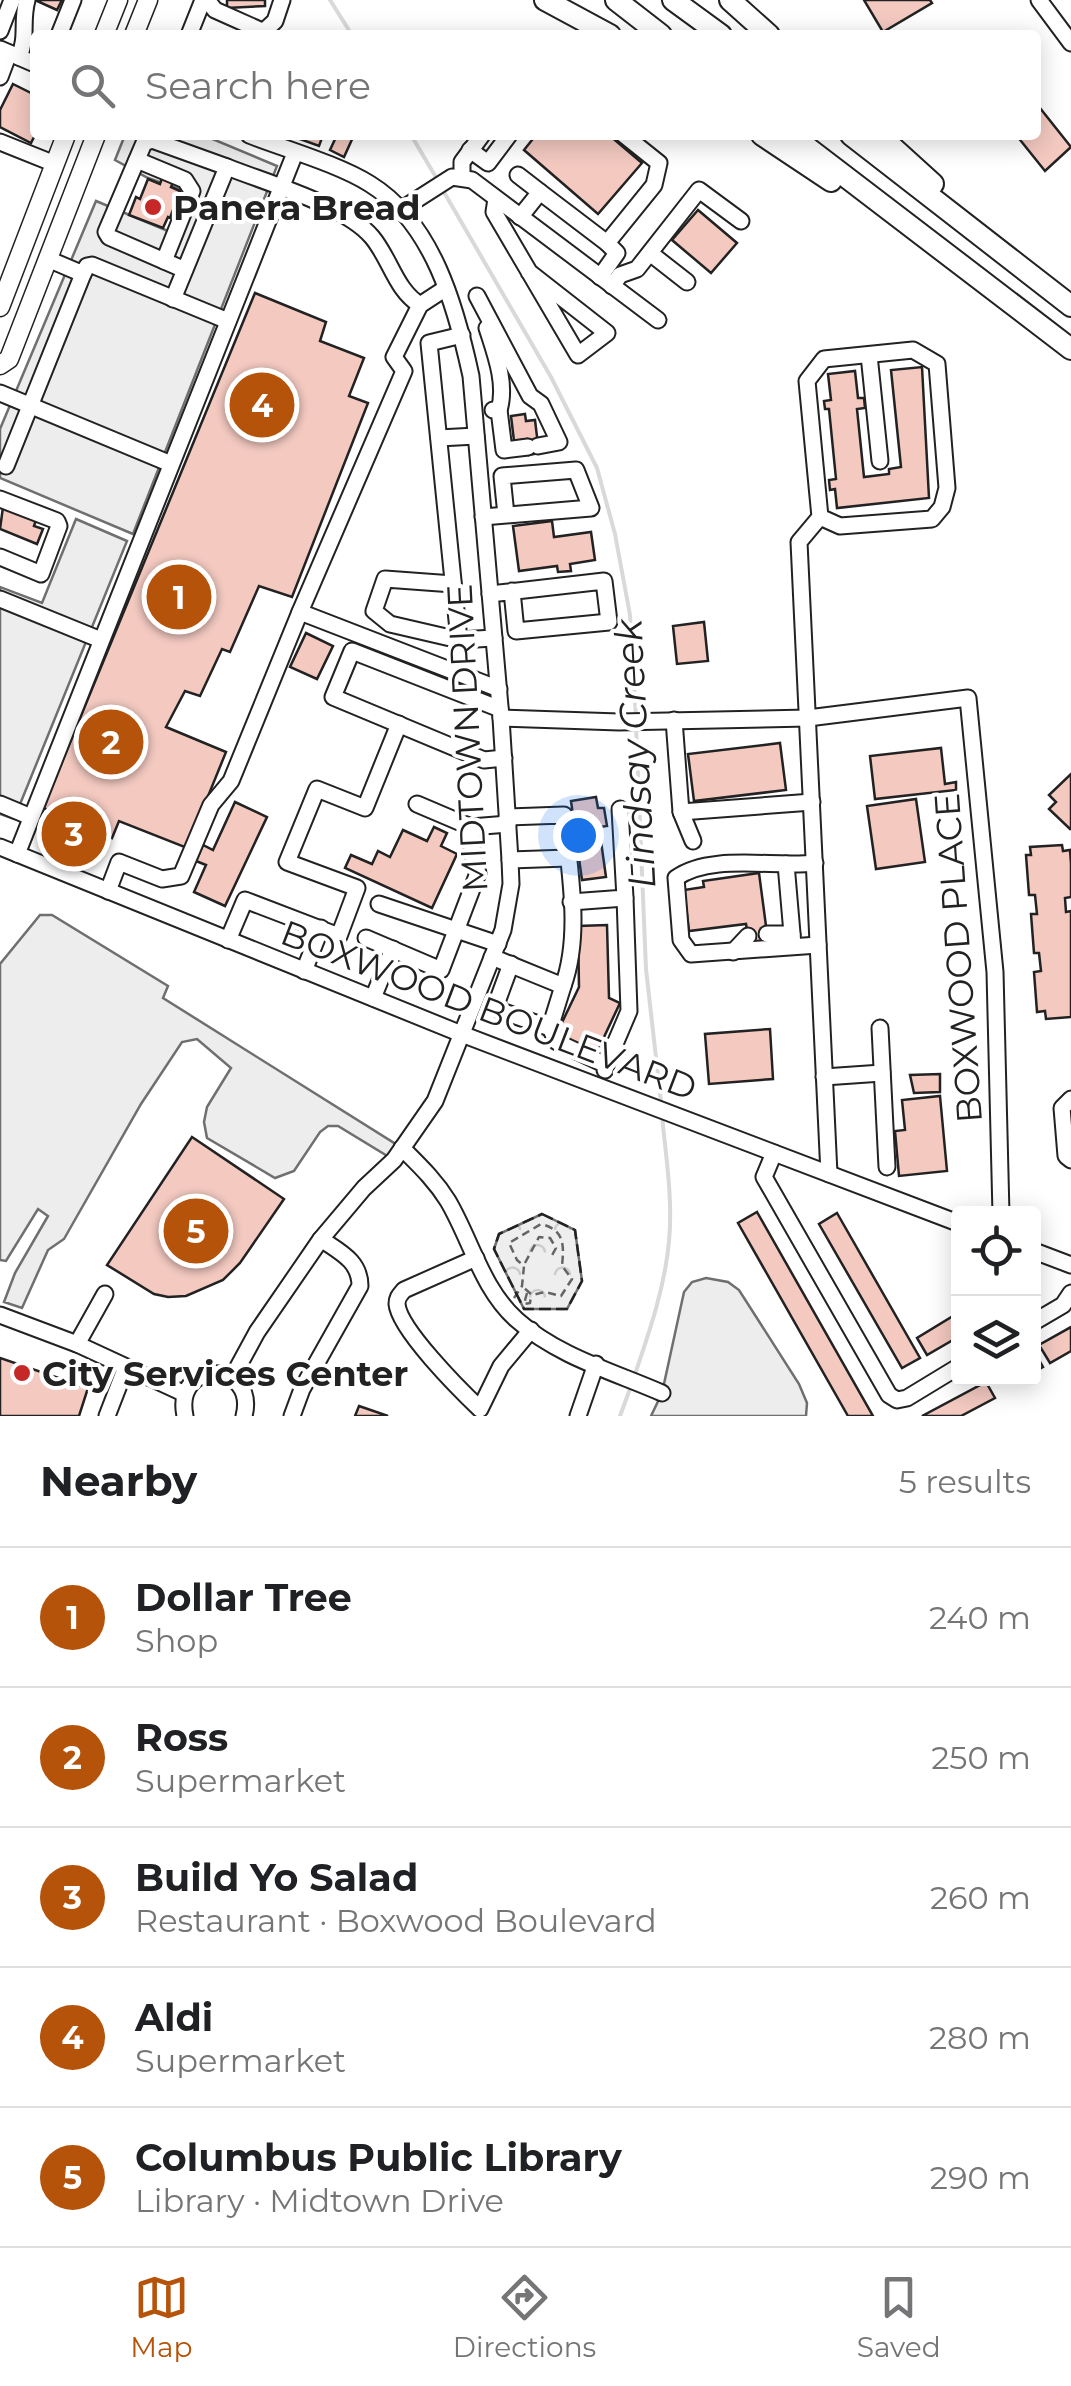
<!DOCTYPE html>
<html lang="en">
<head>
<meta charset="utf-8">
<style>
	body { margin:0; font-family:Montserrat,sans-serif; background:#f2f2f2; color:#202124 }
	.controls { position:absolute; right:30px; bottom:30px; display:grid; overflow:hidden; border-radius:10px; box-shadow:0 5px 25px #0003 }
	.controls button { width:90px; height:90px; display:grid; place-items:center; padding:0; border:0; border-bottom:2px solid #e0e0e0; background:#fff; color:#202124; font:50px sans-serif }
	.you { position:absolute; left:578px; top:835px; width:35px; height:35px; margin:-25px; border:8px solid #fff; border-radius:50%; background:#1a73e8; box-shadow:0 0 0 15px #1a73e833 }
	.badge { display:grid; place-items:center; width:65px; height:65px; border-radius:50%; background:#b45309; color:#fff; font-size:32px; font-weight:700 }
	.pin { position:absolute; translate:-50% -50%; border:5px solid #fff; box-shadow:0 2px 10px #0006 }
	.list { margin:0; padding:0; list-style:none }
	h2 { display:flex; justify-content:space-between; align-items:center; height:130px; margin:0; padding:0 40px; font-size:42px }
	h2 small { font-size:32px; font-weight:400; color:#757577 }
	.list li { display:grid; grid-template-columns:65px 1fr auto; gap:30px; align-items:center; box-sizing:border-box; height:140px; padding:0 40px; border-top:2px solid #e0e0e0 }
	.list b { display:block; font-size:38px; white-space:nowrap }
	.list p { margin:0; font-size:32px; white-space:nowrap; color:#757577 }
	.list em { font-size:32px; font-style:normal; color:#757577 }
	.icon { flex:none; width:55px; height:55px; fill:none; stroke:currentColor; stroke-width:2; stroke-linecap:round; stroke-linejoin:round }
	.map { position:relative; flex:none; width:1071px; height:1416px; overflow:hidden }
	.search { position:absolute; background:#fff; box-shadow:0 5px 25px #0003; left:30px; right:30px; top:30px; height:110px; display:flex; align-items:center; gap:25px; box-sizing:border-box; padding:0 35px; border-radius:10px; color:#757577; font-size:38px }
	.sheet { height:830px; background:#fff }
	nav { display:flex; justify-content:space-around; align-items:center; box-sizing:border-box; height:140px; border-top:2px solid #e0e0e0; background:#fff; font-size:28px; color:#757577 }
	nav a { display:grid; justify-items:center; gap:5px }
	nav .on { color:#b45309 }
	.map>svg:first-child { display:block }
	.park { fill:url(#park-crowns); stroke:#6f6f6f; stroke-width:2.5 }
	.parking { fill:#ededed; stroke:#6f6f6f; stroke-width:2.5 }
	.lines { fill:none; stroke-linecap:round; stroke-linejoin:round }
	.stream { stroke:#d9d9d9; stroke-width:4 }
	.building { fill:#f3c9c0; stroke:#222; stroke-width:2.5 }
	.minor-casing { stroke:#222; stroke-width:19 }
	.major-casing { stroke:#222; stroke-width:21 }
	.highway-casing { stroke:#222; stroke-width:24 }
	.path { stroke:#646464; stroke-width:2.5; stroke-dasharray:8 5; stroke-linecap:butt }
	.minor { stroke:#fff; stroke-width:15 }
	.major { stroke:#fff; stroke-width:18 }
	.highway { stroke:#fff; stroke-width:20 }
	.fence { stroke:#222; stroke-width:2.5; stroke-dasharray:12 5; stroke-linecap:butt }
	.poi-dot { fill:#c62828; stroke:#fff; stroke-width:4 }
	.labels { text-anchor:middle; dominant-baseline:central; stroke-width:8; stroke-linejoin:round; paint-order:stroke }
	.poi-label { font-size:35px; font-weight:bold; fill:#222; stroke:#fff; text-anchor:start }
	.street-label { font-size:35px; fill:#222; stroke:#fff }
	.water-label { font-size:38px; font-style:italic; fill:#222; stroke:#fff }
</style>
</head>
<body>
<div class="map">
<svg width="1071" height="1416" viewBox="0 0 1071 1416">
	<defs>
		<pattern id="park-crowns" width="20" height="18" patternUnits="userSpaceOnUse" patternTransform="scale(2.5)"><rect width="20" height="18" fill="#eee"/><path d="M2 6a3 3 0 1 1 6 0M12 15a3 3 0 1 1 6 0" fill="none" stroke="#ccc"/></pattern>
	</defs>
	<rect width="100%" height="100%" fill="#fff"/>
	<!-- park -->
	<polygon class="park" points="542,1214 575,1230 582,1281 567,1309 524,1309 494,1249 499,1234"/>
	<!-- parking -->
	<g class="parking">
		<polygon points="125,135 203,135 277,166 133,534 0,478 0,429 96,201 180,236 197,195 148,178 115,160"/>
		<polygon points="76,519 127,541 14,819 0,814 0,587 42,603"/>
		<polygon points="40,915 52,915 168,986 163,998 402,1148 394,1160 338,1126 328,1126 320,1132 294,1171 275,1178 207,1138 204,1122 207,1107 231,1068 197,1039 182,1042 141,1104 64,1239 48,1250 22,1308 4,1302 15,1273 48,1216 38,1209 6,1261 0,1260 0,964"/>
		<polygon points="706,1278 728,1282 739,1290 799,1384 807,1403 806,1416 651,1416 662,1393 684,1292 692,1282"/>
	</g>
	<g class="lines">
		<!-- stream -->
		<g class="stream">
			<polyline points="330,0 352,35"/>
			<polyline points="411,135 437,179"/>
			<polyline points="441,187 551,377 597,468 615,534 630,615 636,718"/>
			<polyline points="636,727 646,969 661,1102"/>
			<path d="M 634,1377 C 649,1333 665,1287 669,1241 C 673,1200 666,1157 662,1116"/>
			<polyline points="620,1416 631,1386"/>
		</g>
	</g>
	<!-- building -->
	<g class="building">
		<polygon points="35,0 62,0 57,10"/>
		<polygon points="227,0 265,0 265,6 227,8"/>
		<polygon points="864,0 930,0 932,3 883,32"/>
		<polygon points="13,84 35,95 35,135 31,143 0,127 0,110"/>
		<polygon points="1036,103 1071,147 1045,171 1017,136 1036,135"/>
		<polygon points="289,135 323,135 319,146"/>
		<polygon points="337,135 354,135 344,157 330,150"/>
		<polygon points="536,135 609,135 642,163 598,214 524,150"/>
		<polygon points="163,175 174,180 171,187 180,191 170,218 168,217 163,228 129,215 136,197 140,199 148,179 160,184"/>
		<polygon points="698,210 737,243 711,273 672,240"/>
		<polygon points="255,293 326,322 320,341 364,358 349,396 368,403 292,597 259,586 230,652 222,649 200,696 185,691 166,727 226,752 187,848 119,821 112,838 97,831 87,856 56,845 67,818 43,808"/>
		<polygon points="922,367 929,498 837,508 835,489 830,490 829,480 836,479 829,409 825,409 824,401 831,400 828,374 855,371 858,398 864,398 865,408 857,409 864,477 889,474 889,469 901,467 891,370"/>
		<polygon points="525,414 526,421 535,420 539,453 529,455 527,439 514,441 511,416"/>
		<polygon points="3,507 36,520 34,526 43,529 37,544 0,529"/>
		<polygon points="552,521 554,537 591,532 595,560 570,564 571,571 558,572 557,566 519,571 513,526"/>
		<polygon points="704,622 708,661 677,664 673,626"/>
		<polygon points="306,633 333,646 317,679 290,667"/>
		<polygon points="780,743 786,790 694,801 688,754"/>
		<polygon points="941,748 945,784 956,782 956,790 875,799 870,756"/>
		<polygon points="1071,774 1071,828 1070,829 1049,809 1056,802 1049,795"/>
		<polygon points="596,797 598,808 604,808 607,826 599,827 606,877 582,880 571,801"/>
		<polygon points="916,799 925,862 876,869 867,806"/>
		<polygon points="235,802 267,817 225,906 194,892 206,865 196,861 203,845 213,850"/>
		<polygon points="434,827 447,833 441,846 457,854 432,908 345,868 351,855 372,864 378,851 390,857 403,830 427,841"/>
		<polygon points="1062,845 1063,851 1070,850 1071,864 1071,897 1065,898 1066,912 1071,911 1071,1017 1046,1019 1045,1011 1037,1012 1034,972 1041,971 1039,953 1034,953 1031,914 1037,914 1035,895 1029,895 1026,855 1031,855 1030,847"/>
		<polygon points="759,873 768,941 749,944 746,924 689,931 684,890 704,887 703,881"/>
		<polygon points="607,925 609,998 620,1003 596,1054 556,1035 579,987 578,926"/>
		<polygon points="770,1029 773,1079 709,1084 705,1034"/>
		<polygon points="940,1074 940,1092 914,1093 910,1075"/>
		<polygon points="940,1096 947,1171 899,1176 895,1131 905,1130 902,1100"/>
		<polygon points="192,1137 284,1199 240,1263 223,1280 186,1296 168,1297 154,1294 107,1265"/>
		<polygon points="757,1212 873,1416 848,1416 738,1223"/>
		<polygon points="837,1213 920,1358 902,1368 819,1224"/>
		<polygon points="958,1313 958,1337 927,1355 917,1338"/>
		<polygon points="1071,1327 1071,1351 1050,1363 1039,1345"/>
		<polygon points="1034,1351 1043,1367 1034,1372"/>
		<polygon points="0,1358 88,1388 79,1416 0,1416"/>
		<polygon points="986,1382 995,1398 961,1416 922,1416"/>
		<polygon points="359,1406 388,1416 355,1416"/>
	</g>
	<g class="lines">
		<defs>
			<g id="minor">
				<polyline points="207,0 215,10 262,31"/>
				<polyline points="1039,0 1071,43"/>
				<polyline points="0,31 12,0"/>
				<polyline points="59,35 73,0"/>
				<polyline points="189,35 203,0"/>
				<polyline points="260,35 275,21 282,0"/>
				<polyline points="0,49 35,64"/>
				<path d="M 19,57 C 28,36 21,22 27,0"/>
				<polyline points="0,77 9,53"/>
				<polyline points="0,142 55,164"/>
				<polyline points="470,150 488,163 509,135"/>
				<polyline points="137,160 185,180 192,191 164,261"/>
				<path d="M 227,167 C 267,183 345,205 372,237 C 391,260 395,289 420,305"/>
				<polyline points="518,175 540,192"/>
				<polyline points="462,177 462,162 482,135"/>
				<polyline points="496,199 494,212 578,355 607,333 529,272"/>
				<polyline points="402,209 452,177 472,180 658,320"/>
				<polyline points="520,217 540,192 607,243 654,185 659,163 624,135"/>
				<polyline points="650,253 687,282"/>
				<polyline points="48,259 83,274 87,266 92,265 228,321"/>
				<polyline points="600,277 617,253 607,243"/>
				<polyline points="612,286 620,275 637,269 699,190 741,221"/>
				<polyline points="446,288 420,305 394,357 404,371 300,612 499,689"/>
				<polyline points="477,296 530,396 541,404 559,442 538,446"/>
				<polyline points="173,299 227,167 152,140 144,143 106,232 109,237 185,270"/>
				<path d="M 487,328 C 495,353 507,384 499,410"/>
				<polyline points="462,335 429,343 459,640 494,638"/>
				<polyline points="869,355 880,461"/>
				<polyline points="0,393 171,464"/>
				<polyline points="493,410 499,410 504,450 528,447"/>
				<polyline points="439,438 476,436"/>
				<polyline points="6,466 83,274"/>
				<polyline points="0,499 57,521 59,526 41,574 0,557"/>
				<polyline points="483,517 591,508 576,470 502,476 506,515"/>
				<polyline points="820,517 840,526 932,519 942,507 947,488 937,364 913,350 824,359 807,381 820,517 799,542 829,1174"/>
				<polyline points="453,584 385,579 374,611 390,624 459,640"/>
				<polyline points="490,594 604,581 609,622 516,631 512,591"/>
				<polyline points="0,599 101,640"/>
				<polyline points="500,709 352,651 333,697 484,760 504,758"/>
				<polyline points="501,718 619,722 808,718 968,698 995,972 1001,1214"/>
				<polyline points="674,720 681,812 812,802"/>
				<polyline points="0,804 31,817"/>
				<polyline points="417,804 471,827 508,824"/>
				<polyline points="681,812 693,841"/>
				<polyline points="0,847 459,1033 958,1223"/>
				<polyline points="17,854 295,153"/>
				<polyline points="510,860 568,858"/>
				<path d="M 815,863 C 774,868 711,853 676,878 L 681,940 L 691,954 L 818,945"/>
				<polyline points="786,864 793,945"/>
				<polyline points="108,891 119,862 162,879 181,876 211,805 231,781 300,612"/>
				<polyline points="571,902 625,898 620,809"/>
				<polyline points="379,904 498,944"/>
				<polyline points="767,934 792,934"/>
				<polyline points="366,938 441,970 478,873 472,852 471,827"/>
				<polyline points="228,940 245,900 339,936 357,888 287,862 317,789 365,808 399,724"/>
				<polyline points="733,952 748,936"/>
				<path d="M 492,957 L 563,986 C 582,934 569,869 564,815 L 507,817"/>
				<polyline points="511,964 497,1002 501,1011 550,1028 563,986"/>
				<polyline points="304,971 321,928"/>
				<polyline points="373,998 393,949"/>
				<polyline points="550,1028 557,1042 606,1065 605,1070"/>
				<polyline points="880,1028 887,1167"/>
				<polyline points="606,1065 629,1011 625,898"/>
				<polyline points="824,1077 882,1073"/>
				<polyline points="1071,1099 1062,1108 1066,1156 1071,1160"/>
				<path d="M 402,1148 C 419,1165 435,1180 448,1201 C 471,1240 482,1289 517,1320 C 557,1356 614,1372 662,1393"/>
				<polyline points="774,1153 764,1177 889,1395 897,1400 907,1398 958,1367"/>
				<polyline points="1034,1251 1071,1265"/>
				<path d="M 476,1258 L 404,1290 C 400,1295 397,1297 397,1304 C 399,1329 460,1390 480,1409 L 501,1366 L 531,1330"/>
				<polyline points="0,1315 77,1344 185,1394"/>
				<polyline points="1034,1322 1063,1305 1071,1293"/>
				<polyline points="77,1344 105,1294"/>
				<path d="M 232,1378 L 257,1332 L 321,1239 L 364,1188 L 394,1160 L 435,1101 L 503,930 L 511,884 L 510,860 L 501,718 L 471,376 C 456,307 433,223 370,184 C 338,164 285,149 249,135"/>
				<polyline points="107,1416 126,1367"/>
				<path d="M 185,1416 C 173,1358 258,1361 244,1416"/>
				<path d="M 292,1416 L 302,1389 L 360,1286 C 360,1261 340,1252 321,1239"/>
				<polyline points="578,1416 596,1364"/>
			</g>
			<g id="major">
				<polyline points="104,35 118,0"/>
				<polyline points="134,35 148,0"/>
				<polyline points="0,307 66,135"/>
				<polyline points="0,365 9,359 96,135"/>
			</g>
			<g id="highway">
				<polyline points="545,0 610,35"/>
				<polyline points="616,0 661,35"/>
				<polyline points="673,0 721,35"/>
				<polyline points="730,0 769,35"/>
				<polyline points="762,135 831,181"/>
				<polyline points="791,135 1071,349"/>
				<polyline points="851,135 1071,306"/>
				<polyline points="879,135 933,184"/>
			</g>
		</defs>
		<!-- minor casing -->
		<use href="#minor" class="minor-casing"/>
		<!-- major casing -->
		<use href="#major" class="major-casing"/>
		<!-- highway casing -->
		<use href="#highway" class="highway-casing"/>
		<!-- path -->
		<g class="path">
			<polyline points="525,1263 539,1237 550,1238 556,1248 551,1257"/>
			<polyline points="527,1293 524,1304 530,1303 531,1296"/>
			<path d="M 514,1298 L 522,1286 L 524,1266 L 517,1260 L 509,1243 L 541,1224 C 565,1230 564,1245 562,1266 L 572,1279 L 561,1296 L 545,1292 L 532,1295 L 522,1286"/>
		</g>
		<!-- minor -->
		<use href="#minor" class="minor"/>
		<!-- major -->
		<use href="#major" class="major"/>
		<!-- highway -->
		<use href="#highway" class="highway"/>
		<!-- fence -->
		<polygon class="fence" points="542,1214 575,1230 582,1281 567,1309 524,1309 494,1249 499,1234"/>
	</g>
	<!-- markers -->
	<g class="poi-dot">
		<circle cx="153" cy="207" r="10"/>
		<circle cx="22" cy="1373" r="10"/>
	</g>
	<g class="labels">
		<!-- poi labels -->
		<g class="poi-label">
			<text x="173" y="207">Panera Bread</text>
			<text x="42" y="1373">City Services Center</text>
		</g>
		<!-- street labels -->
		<g class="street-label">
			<text transform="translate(467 738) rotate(-93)">MIDTOWN DRIVE</text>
			<text transform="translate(958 958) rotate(-94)">BOXWOOD PLACE</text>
			<text transform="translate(489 1010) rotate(21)">BOXWOOD BOULEVARD</text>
		</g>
		<!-- water labels -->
		<g class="water-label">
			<text transform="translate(635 754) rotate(-93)">Lindsay Creek</text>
		</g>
	</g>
</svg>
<div class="controls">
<button><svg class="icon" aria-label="locate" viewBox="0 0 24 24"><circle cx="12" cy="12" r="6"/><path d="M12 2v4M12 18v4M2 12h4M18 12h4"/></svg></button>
<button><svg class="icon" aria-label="layers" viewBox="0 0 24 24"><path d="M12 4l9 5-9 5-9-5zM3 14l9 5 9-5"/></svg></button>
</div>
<div class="you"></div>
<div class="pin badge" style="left:179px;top:597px">1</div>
<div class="pin badge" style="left:111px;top:742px">2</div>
<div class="pin badge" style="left:74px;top:834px">3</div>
<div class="pin badge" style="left:262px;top:405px">4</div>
<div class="pin badge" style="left:196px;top:1231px">5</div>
<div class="search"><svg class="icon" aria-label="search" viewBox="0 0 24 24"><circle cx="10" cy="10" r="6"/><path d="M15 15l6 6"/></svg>Search here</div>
</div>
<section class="sheet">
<h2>Nearby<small>5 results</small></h2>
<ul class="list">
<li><span class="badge">1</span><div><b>Dollar Tree</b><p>Shop</p></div><em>240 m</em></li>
<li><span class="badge">2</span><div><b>Ross</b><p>Supermarket</p></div><em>250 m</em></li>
<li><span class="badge">3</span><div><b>Build Yo Salad</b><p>Restaurant · Boxwood Boulevard</p></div><em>260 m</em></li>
<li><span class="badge">4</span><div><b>Aldi</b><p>Supermarket</p></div><em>280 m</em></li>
<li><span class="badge">5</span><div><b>Columbus Public Library</b><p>Library · Midtown Drive</p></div><em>290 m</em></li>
</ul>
</section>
<nav>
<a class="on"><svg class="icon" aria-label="map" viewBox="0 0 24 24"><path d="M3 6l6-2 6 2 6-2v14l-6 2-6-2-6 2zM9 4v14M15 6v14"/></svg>Map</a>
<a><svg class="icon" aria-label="directions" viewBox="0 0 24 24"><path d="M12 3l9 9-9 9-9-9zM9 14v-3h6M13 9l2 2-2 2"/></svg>Directions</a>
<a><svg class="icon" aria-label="saved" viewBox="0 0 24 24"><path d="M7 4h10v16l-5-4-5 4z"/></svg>Saved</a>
</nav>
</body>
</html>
